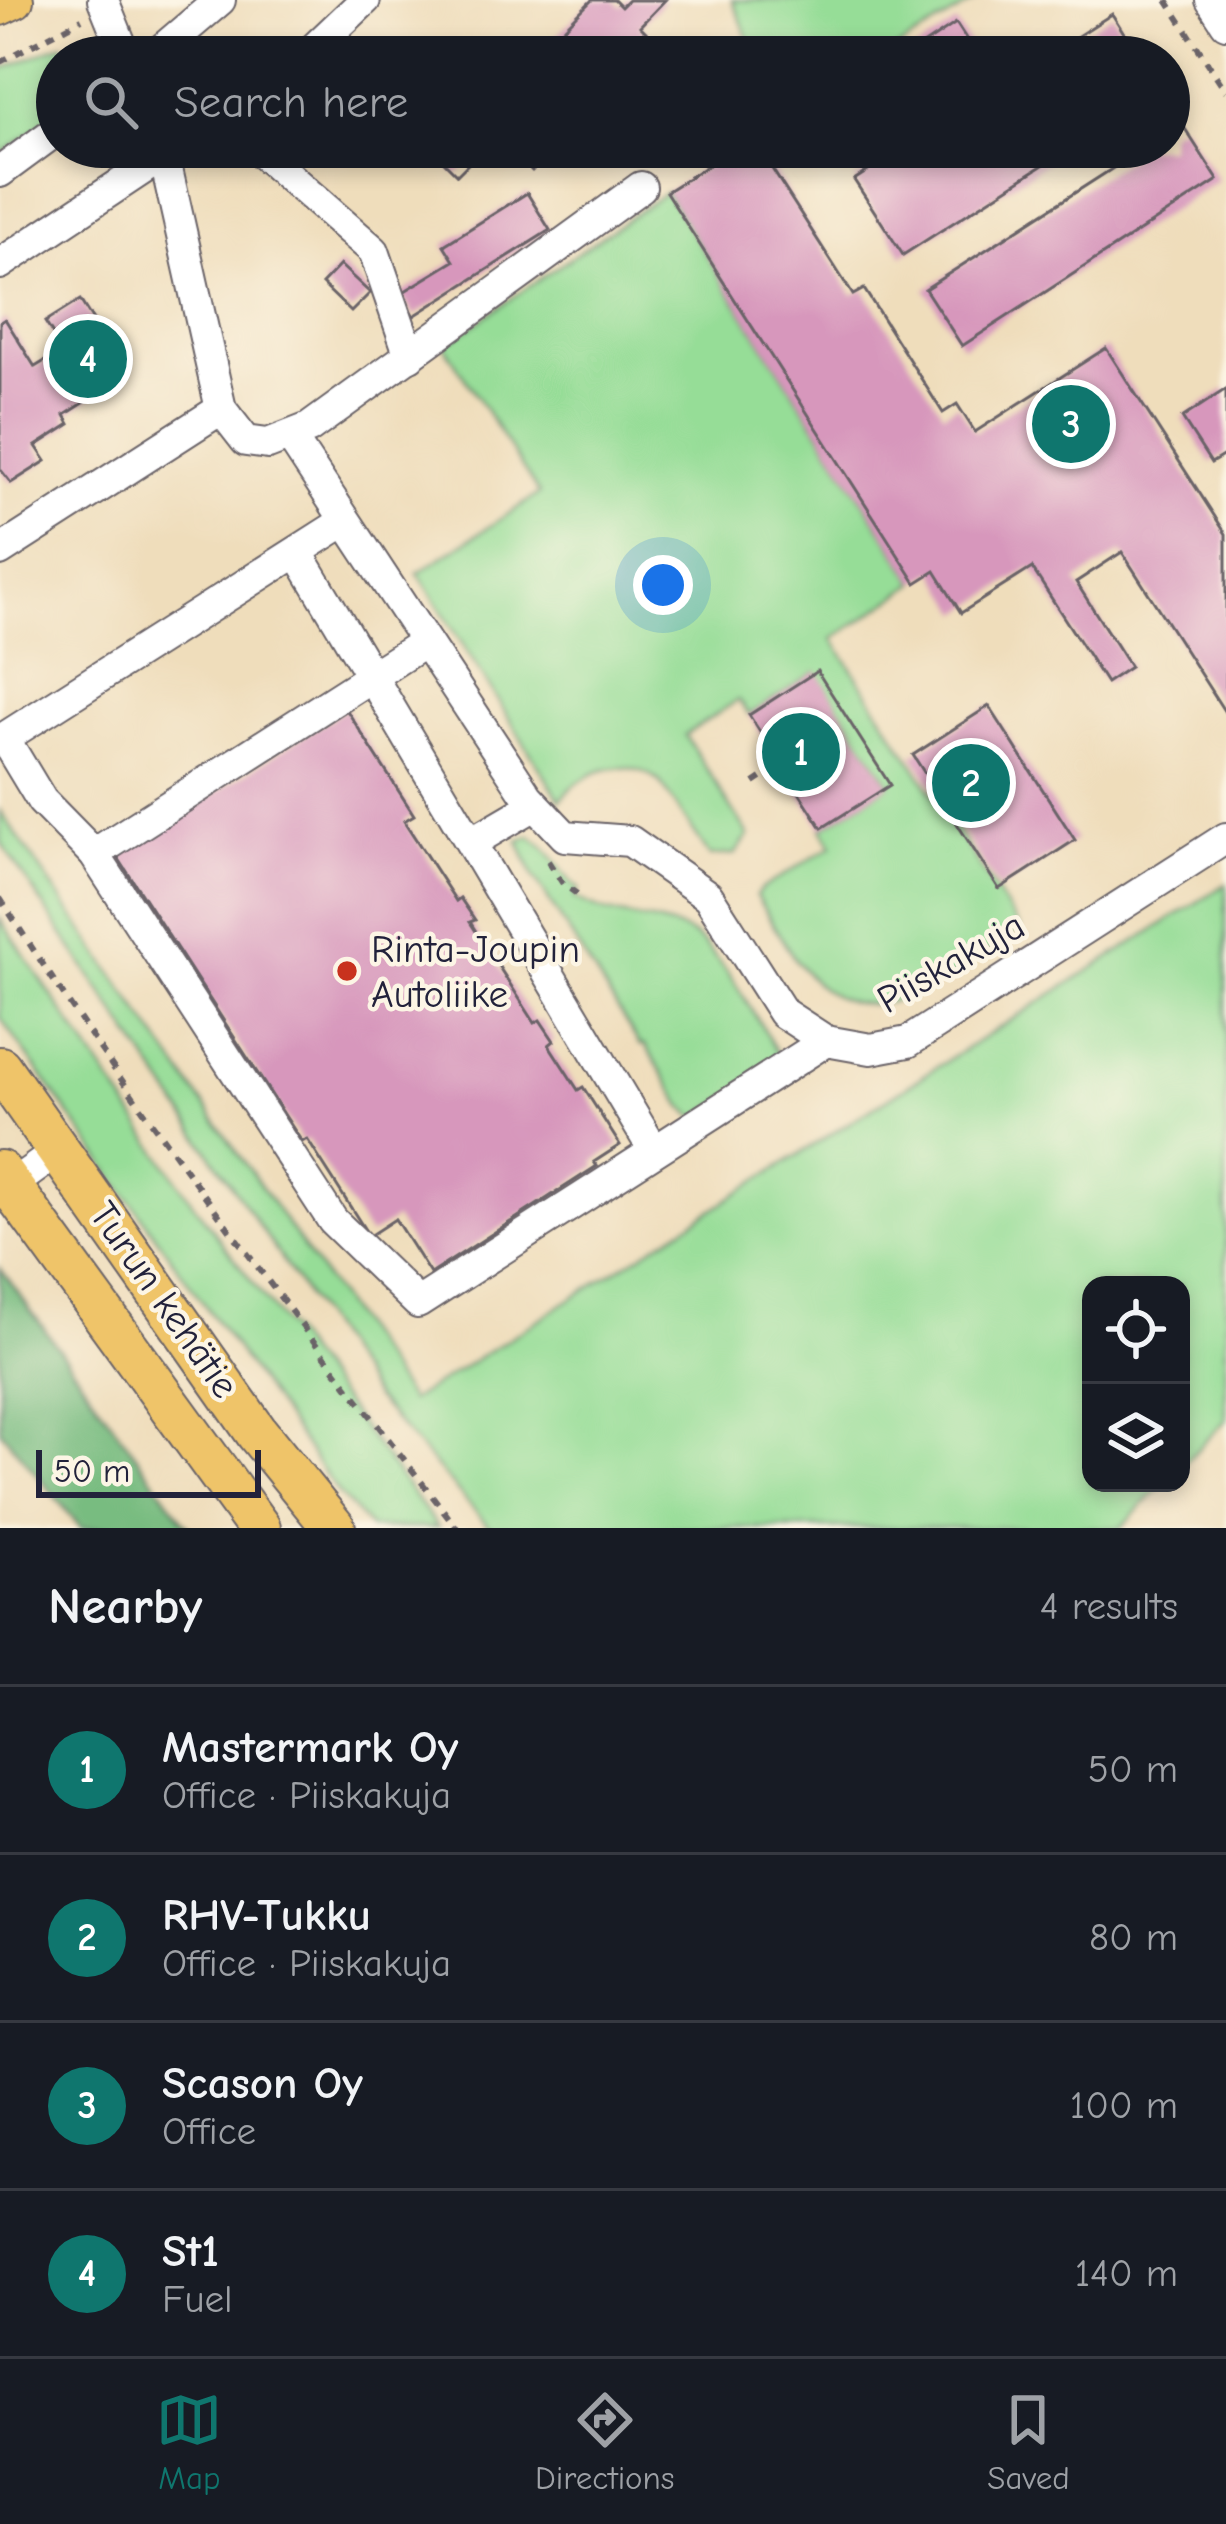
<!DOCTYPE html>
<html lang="en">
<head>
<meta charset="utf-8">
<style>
	body { margin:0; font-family:"Comic Neue",sans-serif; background:#20242c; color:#f1f3f6 }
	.controls { position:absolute; right:36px; bottom:36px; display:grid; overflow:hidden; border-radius:24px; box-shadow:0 6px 18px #0003 }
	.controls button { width:108px; height:108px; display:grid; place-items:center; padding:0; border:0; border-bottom:3px solid #363941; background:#171b24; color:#f1f3f6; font:60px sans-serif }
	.scale { position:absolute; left:36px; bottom:30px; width:225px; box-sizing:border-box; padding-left:12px; border:6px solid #22223b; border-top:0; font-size:33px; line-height:42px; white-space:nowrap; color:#22223b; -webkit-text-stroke:9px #fcf5e5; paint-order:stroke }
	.you { position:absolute; left:663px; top:585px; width:42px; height:42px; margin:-30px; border:9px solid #fff; border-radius:50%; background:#1a73e8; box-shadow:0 0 0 18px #1a73e833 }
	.badge { display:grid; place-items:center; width:78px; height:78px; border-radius:50%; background:#0f766e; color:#fff; font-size:39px; font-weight:700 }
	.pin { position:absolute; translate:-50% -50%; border:6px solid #fff; box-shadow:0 3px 12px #0006 }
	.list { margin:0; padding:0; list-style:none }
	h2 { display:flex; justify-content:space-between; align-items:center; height:156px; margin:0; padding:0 48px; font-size:51px }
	h2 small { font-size:39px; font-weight:400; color:#9ea1a6 }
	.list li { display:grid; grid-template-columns:78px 1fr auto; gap:36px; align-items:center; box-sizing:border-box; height:168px; padding:0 48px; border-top:3px solid #363941 }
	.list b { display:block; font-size:45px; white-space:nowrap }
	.list p { margin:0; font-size:39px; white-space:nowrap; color:#9ea1a6 }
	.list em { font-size:39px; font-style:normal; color:#9ea1a6 }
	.icon { flex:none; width:66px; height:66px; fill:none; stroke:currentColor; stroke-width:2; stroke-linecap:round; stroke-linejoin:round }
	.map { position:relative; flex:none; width:1226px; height:1528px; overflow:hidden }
	.search { position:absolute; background:#171b24; box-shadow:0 6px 18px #0003; left:36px; right:36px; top:36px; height:132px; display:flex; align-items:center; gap:30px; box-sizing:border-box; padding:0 42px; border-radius:66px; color:#9ea1a6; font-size:45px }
	.sheet { height:828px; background:#171b24 }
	nav { display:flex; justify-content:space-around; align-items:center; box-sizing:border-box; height:168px; border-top:3px solid #363941; background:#171b24; font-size:33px; color:#9ea1a6 }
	nav a { display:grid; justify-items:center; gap:6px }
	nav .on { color:#0f766e }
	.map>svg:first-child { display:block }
	.green { fill:#96dd97; stroke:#5c8069; stroke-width:3 }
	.forest { fill:#78bc80; stroke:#4d6f5e; stroke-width:3 }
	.building { fill:#d797bc }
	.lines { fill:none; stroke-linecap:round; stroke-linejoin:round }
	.minor-casing { stroke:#6a6368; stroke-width:34 }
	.major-casing { stroke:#6a6368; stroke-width:40 }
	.highway-casing { stroke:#6a6368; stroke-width:46 }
	.path { stroke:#6a6368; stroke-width:6; stroke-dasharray:9 9; stroke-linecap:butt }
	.minor { stroke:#fff; stroke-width:30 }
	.major { stroke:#efc469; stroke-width:36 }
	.highway { stroke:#efc469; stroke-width:42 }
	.poi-dot { fill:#c8321e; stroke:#fcf5e5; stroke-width:4.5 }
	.labels { text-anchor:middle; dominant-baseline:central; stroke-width:9; stroke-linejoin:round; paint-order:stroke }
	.poi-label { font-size:39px; fill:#22223b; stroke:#fcf5e5; text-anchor:start }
	.street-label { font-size:39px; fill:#22223b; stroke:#fcf5e5 }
</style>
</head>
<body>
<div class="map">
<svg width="1226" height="1528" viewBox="0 0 1226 1528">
	<rect width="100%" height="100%" fill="#fcf5e5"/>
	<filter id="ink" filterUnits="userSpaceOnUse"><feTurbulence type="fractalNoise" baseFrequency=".00833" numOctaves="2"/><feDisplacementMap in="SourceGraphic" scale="24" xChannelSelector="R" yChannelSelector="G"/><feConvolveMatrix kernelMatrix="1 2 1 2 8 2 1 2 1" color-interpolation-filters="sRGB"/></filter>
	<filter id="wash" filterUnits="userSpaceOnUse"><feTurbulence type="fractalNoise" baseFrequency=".004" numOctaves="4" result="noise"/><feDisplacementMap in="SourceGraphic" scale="48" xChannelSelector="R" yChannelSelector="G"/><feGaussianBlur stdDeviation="2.7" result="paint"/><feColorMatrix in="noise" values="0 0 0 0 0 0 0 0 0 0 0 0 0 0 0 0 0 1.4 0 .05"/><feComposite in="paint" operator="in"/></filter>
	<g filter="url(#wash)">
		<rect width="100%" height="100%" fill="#efddbb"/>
		<!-- green -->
		<g class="green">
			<polygon points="732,0 977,0 883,57 757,57"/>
			<polygon points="62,44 77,57 57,57 57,114 0,155 0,70"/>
			<path d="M 666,192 L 916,583 L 833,639 L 1020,929 C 960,967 872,1048 807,974 C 787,951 772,922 756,896 L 761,889 L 832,846 L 822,828 L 890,784 L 816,672 L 749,715 L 738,700 L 685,735 L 749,836 L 735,854 L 710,856 L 660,782 C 626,755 586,769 560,800 L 418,573 L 539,494 L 444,345 Z"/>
			<polygon points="0,811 410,1401 1226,884 1226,1420 1181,1466 1181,1285 1091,1285 1091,1483 1164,1483 1121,1528 490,1528 375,1398 0,841"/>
			<path d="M 530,836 C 557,853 556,871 579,889 L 575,898 C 613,920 645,915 683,930 C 720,944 762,1030 784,1064 L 696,1118 L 683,1106 L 645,1045 L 640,1045 L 533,875 L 519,841 Z"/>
			<polygon points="0,919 197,1209 438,1528 370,1528 339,1494 0,1017"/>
		</g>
		<!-- forest -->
		<polygon class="forest" points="0,1268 183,1520 190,1528 81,1528 0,1430"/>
		<g id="blocks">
			<!-- building -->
			<g class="building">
				<polygon points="592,0 614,0 621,7 628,0 665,0 640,26 659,45 646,57 535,57"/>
				<polygon points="1112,14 1139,57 1045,57"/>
				<polygon points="956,23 976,54 905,57"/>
				<polygon points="1182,124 1218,180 962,346 925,289 1146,147 1169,147 1169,132"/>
				<polygon points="429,147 485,147 457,175"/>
				<polygon points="508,147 556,147 532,171"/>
				<polygon points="737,147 758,147 853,295 864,289 943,413 957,404 975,432 1106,348 1226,534 1226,714 1122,552 1076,582 1130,667 1106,683 1032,568 961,613 935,571 916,583 666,192"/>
				<polygon points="905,147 1071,147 903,255 854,180"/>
				<polygon points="527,193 550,230 414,316 400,294 454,261 444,245"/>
				<polygon points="340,265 370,293 351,312 322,284"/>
				<polygon points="80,300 127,375 65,415 70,424 36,446 46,461 11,483 0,469 0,322 5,319 35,367 63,350 45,322"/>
				<polygon points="1226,389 1226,454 1211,463 1182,418"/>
				<polygon points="817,671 890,785 822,828 749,715"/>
				<polygon points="989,706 1075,840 999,889 913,755"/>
				<polygon points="346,709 414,815 404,821 456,901 460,898 475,920 470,922 535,1023 540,1020 554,1041 549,1045 578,1090 583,1087 620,1145 594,1162 597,1166 430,1274 395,1219 369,1236 307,1139 302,1142 117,856"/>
			</g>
		</g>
	</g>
	<g filter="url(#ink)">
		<use href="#blocks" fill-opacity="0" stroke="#6a6368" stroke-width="3"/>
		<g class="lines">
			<defs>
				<g id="minor">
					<polyline points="103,0 126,57"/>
					<polyline points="1211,0 1226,23"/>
					<polyline points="153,57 220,0"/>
					<polyline points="305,57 365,0"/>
					<polyline points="255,147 374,251 410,356"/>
					<polyline points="0,172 57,130"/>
					<polyline points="0,264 164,155"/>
					<polyline points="221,409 246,441 268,444 309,428 641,187"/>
					<polyline points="290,436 528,797 565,836 630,841 708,896 783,1013 826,1041 871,1049 908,1042 1226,838"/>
					<polyline points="345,521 4,738 42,801 94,854 333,1221 418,1303 826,1041"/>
					<polyline points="0,551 221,409 162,147"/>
					<polyline points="298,553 653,1149"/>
					<polyline points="472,842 535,805"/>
					<polyline points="94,854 425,642"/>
					<polyline points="10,1186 59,1151"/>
				</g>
				<polyline id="major" points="0,7 15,0"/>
				<g id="highway">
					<polyline points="0,1068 257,1433 334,1528"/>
					<polyline points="0,1172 259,1528"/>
				</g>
			</defs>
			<!-- minor casing -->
			<use href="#minor" class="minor-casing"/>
			<!-- major casing -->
			<use href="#major" class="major-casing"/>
			<!-- highway casing -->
			<use href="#highway" class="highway-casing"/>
			<!-- path -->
			<g class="path">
				<polyline points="1167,0 1226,91"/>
				<polyline points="0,62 82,19"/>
				<polyline points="754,783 781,765"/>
				<polyline points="548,861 563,884 577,894"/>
				<path d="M 0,898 C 139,1117 299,1323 457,1528"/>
			</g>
			<!-- minor -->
			<use href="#minor" class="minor"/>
			<!-- major -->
			<use href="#major" class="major"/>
			<!-- highway -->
			<use href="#highway" class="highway"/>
		</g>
	</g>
	<!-- markers -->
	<circle class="poi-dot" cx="347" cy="971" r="12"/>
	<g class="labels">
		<!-- poi labels -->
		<g class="poi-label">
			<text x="371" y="949">Rinta-Joupin<tspan x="371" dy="45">Autoliike</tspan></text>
		</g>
		<!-- street labels -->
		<g class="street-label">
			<text transform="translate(951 963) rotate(-30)">Piiskakuja</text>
			<text transform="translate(164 1300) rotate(55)">Turun kehätie</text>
		</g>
	</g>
</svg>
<div class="controls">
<button><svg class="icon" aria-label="locate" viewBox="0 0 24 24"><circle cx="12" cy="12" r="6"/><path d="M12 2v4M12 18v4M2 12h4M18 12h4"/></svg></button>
<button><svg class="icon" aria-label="layers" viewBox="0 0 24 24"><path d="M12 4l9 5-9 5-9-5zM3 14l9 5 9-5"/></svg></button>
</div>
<div class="scale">50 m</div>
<div class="you"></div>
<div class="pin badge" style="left:801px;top:752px">1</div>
<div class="pin badge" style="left:971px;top:783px">2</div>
<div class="pin badge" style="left:1071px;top:424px">3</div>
<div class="pin badge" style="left:88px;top:359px">4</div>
<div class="search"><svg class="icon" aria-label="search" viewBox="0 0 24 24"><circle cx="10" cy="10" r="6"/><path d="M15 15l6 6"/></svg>Search here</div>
</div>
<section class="sheet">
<h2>Nearby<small>4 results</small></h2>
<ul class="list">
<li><span class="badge">1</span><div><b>Mastermark Oy</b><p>Office · Piiskakuja</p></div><em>50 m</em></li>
<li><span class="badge">2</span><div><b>RHV-Tukku</b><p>Office · Piiskakuja</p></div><em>80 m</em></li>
<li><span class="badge">3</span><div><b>Scason Oy</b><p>Office</p></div><em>100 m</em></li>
<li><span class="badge">4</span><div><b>St1</b><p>Fuel</p></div><em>140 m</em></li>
</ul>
</section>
<nav>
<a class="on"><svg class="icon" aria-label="map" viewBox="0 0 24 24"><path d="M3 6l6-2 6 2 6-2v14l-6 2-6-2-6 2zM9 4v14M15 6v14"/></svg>Map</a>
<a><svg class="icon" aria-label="directions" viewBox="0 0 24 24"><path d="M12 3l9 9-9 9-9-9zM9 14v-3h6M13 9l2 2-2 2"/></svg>Directions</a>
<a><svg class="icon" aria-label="saved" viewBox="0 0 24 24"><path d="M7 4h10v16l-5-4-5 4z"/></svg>Saved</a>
</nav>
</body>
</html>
